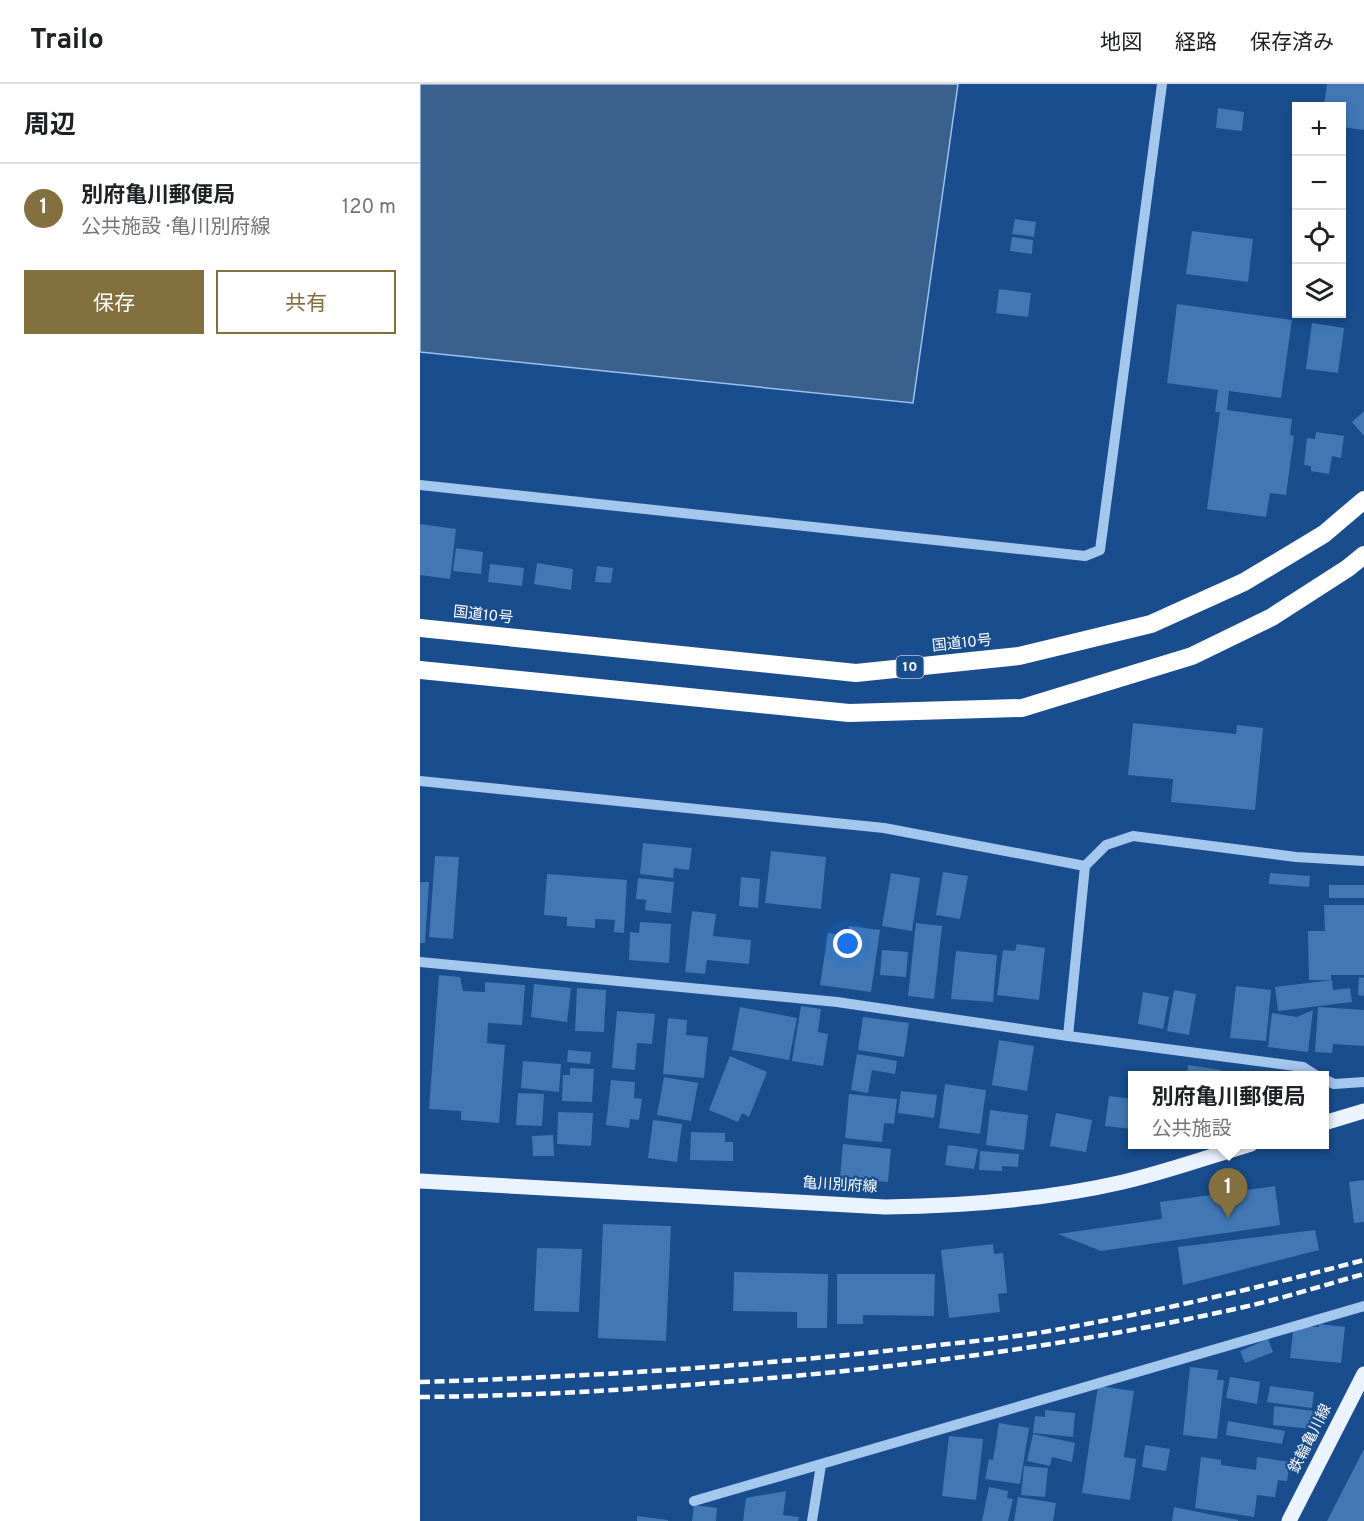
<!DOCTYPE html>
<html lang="ja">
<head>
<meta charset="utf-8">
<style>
	body { margin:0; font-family:Overpass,"Noto Sans JP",sans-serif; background:#f6f6f6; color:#202124 }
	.controls { position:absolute; right:18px; top:18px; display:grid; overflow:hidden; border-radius:0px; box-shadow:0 3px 9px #0003 }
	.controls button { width:54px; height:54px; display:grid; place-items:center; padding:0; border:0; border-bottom:2px solid #e0e0e0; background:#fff; color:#202124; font:30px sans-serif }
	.you { position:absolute; left:428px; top:860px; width:21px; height:21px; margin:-15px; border:4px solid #fff; border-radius:50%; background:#1a73e8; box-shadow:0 0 0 9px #1a73e833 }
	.badge { display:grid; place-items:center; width:39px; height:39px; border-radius:50%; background:#846f3f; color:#fff; font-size:20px; font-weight:700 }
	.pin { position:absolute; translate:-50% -50px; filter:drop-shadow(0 2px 3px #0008) }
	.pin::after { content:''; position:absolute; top:32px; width:21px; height:18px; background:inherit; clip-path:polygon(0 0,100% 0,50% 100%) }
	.popup { position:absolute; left:708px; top:987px; width:201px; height:78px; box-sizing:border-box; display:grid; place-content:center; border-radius:0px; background:#fff; filter:drop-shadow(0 2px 4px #0005); font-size:20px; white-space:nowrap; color:#757577 }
	.popup b { font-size:22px; color:#202124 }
	.popup::after { content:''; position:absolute; left:50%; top:100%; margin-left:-12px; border:12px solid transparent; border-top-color:#fff }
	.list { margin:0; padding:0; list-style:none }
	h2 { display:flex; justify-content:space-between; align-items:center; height:78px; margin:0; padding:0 24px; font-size:26px }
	h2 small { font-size:20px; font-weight:400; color:#757577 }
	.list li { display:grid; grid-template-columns:39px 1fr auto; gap:18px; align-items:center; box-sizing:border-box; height:90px; padding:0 24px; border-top:2px solid #e0e0e0 }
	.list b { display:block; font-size:22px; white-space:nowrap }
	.list p { margin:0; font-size:20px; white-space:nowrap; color:#757577 }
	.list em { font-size:20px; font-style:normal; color:#757577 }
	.actions { display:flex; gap:12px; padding:18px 24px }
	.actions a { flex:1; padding:14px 0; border:2px solid #846f3f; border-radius:0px; text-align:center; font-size:21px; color:#846f3f }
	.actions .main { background:#846f3f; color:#fff }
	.icon { flex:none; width:33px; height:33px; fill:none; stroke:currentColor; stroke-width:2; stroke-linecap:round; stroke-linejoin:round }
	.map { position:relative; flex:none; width:944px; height:1437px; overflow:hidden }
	header { display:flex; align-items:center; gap:36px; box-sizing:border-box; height:84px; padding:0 30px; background:#fff; border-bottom:2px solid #e0e0e0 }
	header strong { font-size:28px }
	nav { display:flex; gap:33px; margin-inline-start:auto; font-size:21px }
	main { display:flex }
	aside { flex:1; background:#fff }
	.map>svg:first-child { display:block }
	.water { fill:#3a608e; stroke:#97c2f1; stroke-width:1.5 }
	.building { fill:#4177b5 }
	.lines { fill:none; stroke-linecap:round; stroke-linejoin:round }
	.minor { stroke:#a4c7ee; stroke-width:10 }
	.major { stroke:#ebf3ff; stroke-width:15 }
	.highway { stroke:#fff; stroke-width:18 }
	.rail { stroke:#fff; stroke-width:4.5; stroke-dasharray:10 4.5; stroke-linecap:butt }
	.labels { text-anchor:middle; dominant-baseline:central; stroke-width:4.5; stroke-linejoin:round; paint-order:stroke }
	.shield { fill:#194d8d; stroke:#bacadd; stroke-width:1.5 }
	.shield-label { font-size:14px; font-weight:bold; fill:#fff }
	.street-label { font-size:15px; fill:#fff; stroke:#194d8d }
</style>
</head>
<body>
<header>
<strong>Trailo</strong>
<nav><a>地図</a><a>経路</a><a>保存済み</a></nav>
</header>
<main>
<aside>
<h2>周辺<small></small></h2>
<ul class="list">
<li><span class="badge">1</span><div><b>別府亀川郵便局</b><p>公共施設 · 亀川別府線</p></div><em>120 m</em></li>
</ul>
<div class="actions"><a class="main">保存</a><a>共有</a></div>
</aside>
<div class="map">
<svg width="944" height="1437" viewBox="0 0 944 1437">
	<rect width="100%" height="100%" fill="#194d8d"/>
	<!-- water -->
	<polygon class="water" points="0,0 538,0 493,319 0,268"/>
	<!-- building -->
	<g class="building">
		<polygon points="907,0 944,0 944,46 922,43 922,22 904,22"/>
		<polygon points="798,24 824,28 822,47 796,44"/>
		<polygon points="595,135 616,138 614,153 592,150"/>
		<polygon points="772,147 833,155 828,198 766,190"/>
		<polygon points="592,153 613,156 612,170 590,167"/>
		<polygon points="579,205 611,209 608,233 576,229"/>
		<polygon points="757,220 872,236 861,314 809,307 807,326 872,335 870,351 874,352 866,411 850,409 846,433 787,425 800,328 795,328 798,306 747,299"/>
		<polygon points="892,239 924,244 918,289 886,285"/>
		<polygon points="944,327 944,352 932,338"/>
		<polygon points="896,348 924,352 921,374 912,372 909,390 891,387 891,382 884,381 887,354 895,355"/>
		<polygon points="0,440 36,445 30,495 0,491"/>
		<polygon points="36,464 63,468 61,490 33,487"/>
		<polygon points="117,479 153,485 151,506 114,500"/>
		<polygon points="70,480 104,484 102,502 68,498"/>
		<polygon points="177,482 193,484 191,499 175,498"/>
		<polygon points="713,639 816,650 817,641 843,644 835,726 751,718 753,695 708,691"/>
		<polygon points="223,759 272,764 269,786 254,784 253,794 220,790"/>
		<polygon points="351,767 406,773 401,825 345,819"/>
		<polygon points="15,772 39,773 33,855 9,853"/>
		<polygon points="523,788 548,792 540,835 516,831"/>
		<polygon points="471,789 500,794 492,847 462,842"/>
		<polygon points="850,789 890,792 889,803 849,800"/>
		<polygon points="127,790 207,796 204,849 194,848 195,836 175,835 175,844 147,842 147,833 124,831"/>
		<polygon points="321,793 340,795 338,824 319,822"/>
		<polygon points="218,794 254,798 251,829 225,826 226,816 216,815"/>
		<polygon points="0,798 9,798 5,859 0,859"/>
		<rect x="909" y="801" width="35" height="13"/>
		<polygon points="904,821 944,821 944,891 911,891 911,896 889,896 888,847 905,847"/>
		<polygon points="272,827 296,830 293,852 331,856 329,880 287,876 285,890 265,888"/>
		<polygon points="220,838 251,840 249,879 209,876 210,848 219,849"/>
		<polygon points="496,839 522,842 514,915 488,912"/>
		<polygon points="429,842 460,846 451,908 400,901 408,849 428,852"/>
		<polygon points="597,860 625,864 619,916 577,911 583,866 595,867"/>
		<polygon points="462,866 488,868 486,893 460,891"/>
		<polygon points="536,867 577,871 573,918 531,915"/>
		<polygon points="19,891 40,893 43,907 65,908 65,898 105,901 102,941 68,939 67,959 85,961 79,1039 41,1036 41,1027 9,1025"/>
		<polygon points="939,893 944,894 944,912 938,911"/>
		<polygon points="912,896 913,906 930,904 932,918 858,927 855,903"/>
		<polygon points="114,900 151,904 147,938 111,933"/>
		<polygon points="816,902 851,906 846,957 810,954"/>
		<polygon points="157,904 186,906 184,948 155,947"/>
		<polygon points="754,906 776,910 769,951 747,947"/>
		<polygon points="723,908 749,913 743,945 718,940"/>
		<polygon points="381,922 401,925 398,948 408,950 403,982 372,977"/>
		<polygon points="320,923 377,934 369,976 312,966"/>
		<polygon points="898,923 944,926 944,962 913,960 912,969 895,968"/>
		<polygon points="893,926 888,968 848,963 852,929 877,933"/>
		<polygon points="197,927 235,930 232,960 217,959 215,986 192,984"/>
		<polygon points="443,933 489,939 484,973 438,966"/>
		<polygon points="248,934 267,936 266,951 288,953 284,994 243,990"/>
		<polygon points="579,956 614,962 607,1007 572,1001"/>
		<polygon points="148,966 171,968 170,980 147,978"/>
		<polygon points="437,970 477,977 475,990 452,986 448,1009 431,1006"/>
		<polygon points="310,972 347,988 329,1033 322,1029 318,1038 289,1026"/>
		<polygon points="103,977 141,980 139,1008 101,1004"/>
		<polygon points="768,981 801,986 800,992 767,992"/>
		<polygon points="150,984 174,985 172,1018 142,1017 143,991 150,991"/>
		<polygon points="244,993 278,999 271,1037 237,1031"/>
		<polygon points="191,996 215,998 214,1014 222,1015 219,1036 210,1035 209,1044 186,1041"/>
		<polygon points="525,1000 566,1006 560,1050 519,1044"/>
		<polygon points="481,1007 517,1011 514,1034 478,1029"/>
		<polygon points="98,1009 124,1010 122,1042 96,1041"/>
		<polygon points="429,1010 477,1015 474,1040 464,1039 462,1058 425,1054"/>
		<polygon points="689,1012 712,1015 712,1045 685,1042"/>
		<polygon points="570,1026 608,1031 604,1066 566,1061"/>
		<polygon points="138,1028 173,1029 171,1062 137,1060"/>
		<polygon points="636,1029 672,1036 666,1068 630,1062"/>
		<polygon points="233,1036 262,1040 257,1078 228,1074"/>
		<polygon points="271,1048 305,1049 305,1058 313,1058 313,1077 270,1076"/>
		<polygon points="133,1051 134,1072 113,1072 112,1052"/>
		<polygon points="423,1060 471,1065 468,1098 420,1094"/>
		<polygon points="528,1061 558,1065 554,1085 525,1081"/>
		<polygon points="560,1067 599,1070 598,1083 582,1082 582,1087 559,1086"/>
		<polygon points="944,1096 944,1138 934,1139 929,1098"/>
		<polygon points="855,1102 860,1141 681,1167 638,1150 742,1135 740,1118"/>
		<polygon points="183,1140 251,1142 246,1257 178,1254"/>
		<polygon points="895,1146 899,1166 763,1201 758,1163"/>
		<polygon points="573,1160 574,1170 583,1169 587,1209 578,1210 580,1228 529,1234 521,1166"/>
		<polygon points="117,1164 162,1165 159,1228 114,1227"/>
		<polygon points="314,1188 408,1190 407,1244 377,1244 377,1228 313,1227"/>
		<polygon points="417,1190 515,1190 514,1232 443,1231 443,1240 417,1240"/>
		<polygon points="899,1240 925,1243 921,1279 870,1274 873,1248 882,1242 899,1243"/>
		<polygon points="848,1255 853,1268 825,1279 820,1267"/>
		<polygon points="770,1283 798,1286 797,1296 804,1296 797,1355 763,1351"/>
		<polygon points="810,1293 840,1298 837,1320 806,1314"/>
		<polygon points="678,1302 714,1307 704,1373 716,1375 710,1416 662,1409"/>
		<polygon points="850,1302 894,1308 892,1324 847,1318"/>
		<polygon points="854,1322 894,1327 892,1345 853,1341"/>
		<polygon points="625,1326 655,1329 653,1353 613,1349 615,1332 625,1333"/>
		<polygon points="808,1337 865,1347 862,1360 806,1351"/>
		<polygon points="579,1339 609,1344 600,1400 565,1395 569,1375 573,1376"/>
		<polygon points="613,1350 655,1359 652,1378 632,1373 630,1382 607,1377"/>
		<polygon points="529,1352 563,1355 556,1416 522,1412"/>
		<polygon points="725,1361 750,1365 746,1387 722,1383"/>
		<polygon points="944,1365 944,1437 907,1437"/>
		<polygon points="781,1373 801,1376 801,1381 836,1386 837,1373 870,1378 867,1397 858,1396 855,1413 837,1411 834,1433 775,1424"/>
		<polygon points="604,1382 628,1384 625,1413 601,1411"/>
		<polygon points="569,1403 588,1407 587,1414 593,1415 588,1437 562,1437"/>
		<polygon points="366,1407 363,1431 379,1433 378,1437 323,1437 326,1414"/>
		<polygon points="598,1413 636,1419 633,1437 594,1437"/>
		<polygon points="274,1421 297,1424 296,1437 272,1437"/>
		<polygon points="754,1423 818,1436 818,1437 752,1437"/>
		<polygon points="217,1432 248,1436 248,1437 217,1437"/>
	</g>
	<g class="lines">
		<!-- minor -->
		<g class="minor">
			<polyline points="0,401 665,472 680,466 742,0"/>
			<polyline points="0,697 464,744 665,782"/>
			<polyline points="0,878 417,918 648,952 883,983 897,992"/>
			<polyline points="648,952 665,782 686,761 713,752 876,773 944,777"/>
			<polyline points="904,995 914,1000 944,998"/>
			<polyline points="274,1417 944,1222"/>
			<polyline points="392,1437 401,1381"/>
		</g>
		<!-- major -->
		<g class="major">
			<polyline points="904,1039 944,1027"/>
			<path d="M 0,1097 L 465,1123 C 545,1122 625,1116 703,1098 C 746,1088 788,1073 831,1060"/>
			<polyline points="869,1437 944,1290"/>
		</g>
		<!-- highway -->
		<g class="highway">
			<polyline points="0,544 436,589 599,572 731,540 824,498 904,450 944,416"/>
			<polyline points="0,586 429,629 602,624 772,572 852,533 928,484 944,471"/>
		</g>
		<!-- rail -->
		<g class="rail">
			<path d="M 0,1298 C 162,1293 322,1283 483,1265 C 534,1259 585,1255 635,1246 C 739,1227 842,1203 944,1176"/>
			<path d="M 0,1313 C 114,1312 227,1305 340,1295 C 503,1281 664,1259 824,1223 C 864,1214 904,1201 944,1190"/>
		</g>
	</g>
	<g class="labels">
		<!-- shield labels -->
		<rect class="shield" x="476.5" y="572" width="27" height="22" rx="4.5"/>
		<g class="shield-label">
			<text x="490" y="583">10</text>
		</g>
		<!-- street labels -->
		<g class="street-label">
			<text transform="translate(63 532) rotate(6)">国道10号</text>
			<text transform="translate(542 560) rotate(-6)">国道10号</text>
			<text transform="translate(420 1102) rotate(3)">亀川別府線</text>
			<text transform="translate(891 1355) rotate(-63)">鉄輪亀川線</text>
		</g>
	</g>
</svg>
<div class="controls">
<button>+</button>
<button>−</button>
<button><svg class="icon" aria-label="locate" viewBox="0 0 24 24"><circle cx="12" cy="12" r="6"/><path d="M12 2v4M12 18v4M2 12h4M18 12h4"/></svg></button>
<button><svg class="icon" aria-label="layers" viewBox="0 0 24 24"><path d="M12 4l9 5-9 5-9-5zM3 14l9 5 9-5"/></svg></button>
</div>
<div class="you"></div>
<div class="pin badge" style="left:808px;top:1134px">1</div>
<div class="popup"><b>別府亀川郵便局</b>公共施設</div>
</div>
</main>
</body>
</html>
